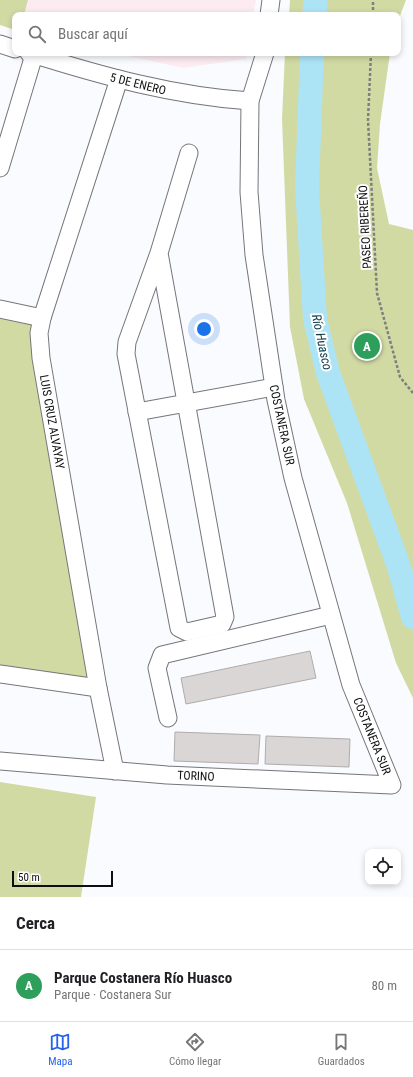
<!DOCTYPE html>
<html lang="es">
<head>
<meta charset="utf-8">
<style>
	body { margin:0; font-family:"Roboto Condensed",sans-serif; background:#f2f2f2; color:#202124 }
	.controls { position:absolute; right:12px; bottom:12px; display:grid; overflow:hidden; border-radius:8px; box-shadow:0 2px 6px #0003 }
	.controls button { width:36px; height:36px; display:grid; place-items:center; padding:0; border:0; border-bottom:1px solid #e0e0e0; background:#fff; color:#202124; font:20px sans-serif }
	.scale { position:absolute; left:12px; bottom:10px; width:101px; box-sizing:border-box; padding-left:4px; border:2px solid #0d0e0f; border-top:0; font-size:11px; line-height:14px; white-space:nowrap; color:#0d0e0f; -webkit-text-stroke:3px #fff; paint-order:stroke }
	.you { position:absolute; left:204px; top:329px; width:14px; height:14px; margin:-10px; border:3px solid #fff; border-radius:50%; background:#1a73e8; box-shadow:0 0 0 6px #1a73e833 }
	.badge { display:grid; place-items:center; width:26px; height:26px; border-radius:50%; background:#2563eb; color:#fff; font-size:13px; font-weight:700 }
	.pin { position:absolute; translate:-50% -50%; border:2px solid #fff; box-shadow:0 1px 4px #0006 }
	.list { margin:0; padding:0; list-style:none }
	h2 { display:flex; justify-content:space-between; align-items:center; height:52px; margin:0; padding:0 16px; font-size:17px }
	h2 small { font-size:13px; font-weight:400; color:#757577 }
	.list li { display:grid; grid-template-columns:26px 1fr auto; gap:12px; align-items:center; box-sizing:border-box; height:72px; padding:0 16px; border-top:1px solid #e0e0e0 }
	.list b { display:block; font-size:15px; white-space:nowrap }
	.list p { margin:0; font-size:13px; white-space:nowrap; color:#757577 }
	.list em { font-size:13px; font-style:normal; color:#757577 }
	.icon { flex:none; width:22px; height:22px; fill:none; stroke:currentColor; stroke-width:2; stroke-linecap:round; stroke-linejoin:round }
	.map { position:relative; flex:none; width:413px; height:897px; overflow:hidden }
	.search { position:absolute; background:#fff; box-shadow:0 2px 6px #0003; left:12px; right:12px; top:12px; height:44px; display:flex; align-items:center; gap:10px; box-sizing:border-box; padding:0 14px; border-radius:8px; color:#757577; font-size:15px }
	.sheet { height:124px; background:#fff }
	nav { display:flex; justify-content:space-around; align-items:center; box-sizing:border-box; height:56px; border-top:1px solid #e0e0e0; background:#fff; font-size:11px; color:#757577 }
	nav a { display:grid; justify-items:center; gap:2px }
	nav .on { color:#2563eb }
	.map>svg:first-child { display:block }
	.education { fill:#fcecf2 }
	.green { fill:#d2daa3 }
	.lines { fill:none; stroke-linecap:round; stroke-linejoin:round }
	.river { stroke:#ace4f6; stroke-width:24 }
	.building { fill:#dad6d5; stroke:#b0acab }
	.minor-casing { stroke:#757679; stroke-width:19 }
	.path { stroke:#7e7f81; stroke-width:2.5; stroke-dasharray:3 2; stroke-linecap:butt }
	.minor { stroke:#fff; stroke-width:17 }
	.labels { text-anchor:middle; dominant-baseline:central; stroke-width:4; stroke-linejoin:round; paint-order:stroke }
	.street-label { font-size:12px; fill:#0d0e0f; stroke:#fff }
	.water-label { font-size:13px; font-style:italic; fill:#0a3b47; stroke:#fff }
</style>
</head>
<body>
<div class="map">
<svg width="413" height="897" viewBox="0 0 413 897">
	<rect width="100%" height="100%" fill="#f9fbfe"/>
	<!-- education -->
	<g class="education">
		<polygon points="28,0 256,0 253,15 24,15"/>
		<polygon points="115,53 247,53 246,59 183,68"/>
	</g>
	<!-- green -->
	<g class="green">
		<polygon points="0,0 28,0 24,15 15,15 15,30 0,25"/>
		<polygon points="290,0 406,0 398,21 398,15 289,15"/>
		<polygon points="285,53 390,53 380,124 377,168 389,224 413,230 413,698 396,663 347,503 304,399 290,327 282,119"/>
		<polygon points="0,311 39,319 96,686 0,671"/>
		<polygon points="0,782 96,797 81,897 0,897"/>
	</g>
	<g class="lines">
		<!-- river -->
		<g class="river">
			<polyline points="314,15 316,0"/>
			<polyline points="312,53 307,187 315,319 328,373 398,564 413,617"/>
		</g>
	</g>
	<!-- building -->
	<g class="building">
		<polygon points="310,651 316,678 186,704 181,678"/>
		<polygon points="175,732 260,735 258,764 174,761"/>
		<polygon points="266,736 350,739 349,767 265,764"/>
	</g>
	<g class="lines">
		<defs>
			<g id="minor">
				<polyline points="269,15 271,0"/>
				<polyline points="0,44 15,49"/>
				<path d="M 29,53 C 102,76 174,96 250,101"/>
				<polyline points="0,168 34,55"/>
				<polyline points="159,253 225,617 222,624 187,632 179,628 126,354 127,342 159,253 189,153"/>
				<polyline points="0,309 42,318"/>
				<polyline points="137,412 274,387"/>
				<polyline points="0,674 98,688"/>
				<polyline points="168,718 157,668 162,655 331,615"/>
				<polyline points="0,761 167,775 392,785 351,685 293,478 276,400 254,255 249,192 250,101 265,53"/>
				<polyline points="115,771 98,688 41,358 39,333 42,318 119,79"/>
			</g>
		</defs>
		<!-- minor casing -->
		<use href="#minor" class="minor-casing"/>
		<!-- path -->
		<g class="path">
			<polyline points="373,15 373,0"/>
			<polyline points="371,53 368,120 377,293 400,377 413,393"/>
		</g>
		<!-- minor -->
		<use href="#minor" class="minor"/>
	</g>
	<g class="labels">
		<!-- street labels -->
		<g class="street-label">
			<text transform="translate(138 84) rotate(14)">5 DE ENERO</text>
			<text transform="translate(365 227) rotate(-93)">PASEO RIBEREÑO</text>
			<text transform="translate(52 422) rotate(80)">LUIS CRUZ ALVAYAY</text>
			<text transform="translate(282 425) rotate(78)">COSTANERA SUR</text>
			<text transform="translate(372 736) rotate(68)">COSTANERA SUR</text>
			<text transform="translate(196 776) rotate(2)">TORINO</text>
		</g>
		<!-- water labels -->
		<g class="water-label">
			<text transform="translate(322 342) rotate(78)">Río Huasco</text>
		</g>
	</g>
</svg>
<div class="controls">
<button><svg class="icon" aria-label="locate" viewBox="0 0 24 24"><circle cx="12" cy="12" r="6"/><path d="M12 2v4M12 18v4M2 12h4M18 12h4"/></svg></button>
</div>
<div class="scale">50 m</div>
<div class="you"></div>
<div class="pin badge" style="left:367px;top:346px;background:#2e9e5b">A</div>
<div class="search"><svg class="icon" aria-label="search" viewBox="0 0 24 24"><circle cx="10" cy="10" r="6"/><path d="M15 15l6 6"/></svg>Buscar aquí</div>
</div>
<section class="sheet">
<h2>Cerca<small></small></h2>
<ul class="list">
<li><span class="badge" style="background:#2e9e5b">A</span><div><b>Parque Costanera Río Huasco</b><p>Parque · Costanera Sur</p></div><em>80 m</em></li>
</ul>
</section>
<nav>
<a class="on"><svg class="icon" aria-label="map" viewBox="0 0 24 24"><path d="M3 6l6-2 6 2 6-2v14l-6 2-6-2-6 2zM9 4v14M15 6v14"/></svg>Mapa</a>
<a><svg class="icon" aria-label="directions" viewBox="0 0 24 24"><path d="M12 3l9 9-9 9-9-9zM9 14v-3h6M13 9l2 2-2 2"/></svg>Cómo llegar</a>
<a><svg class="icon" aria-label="saved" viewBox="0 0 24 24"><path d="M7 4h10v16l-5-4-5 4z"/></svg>Guardados</a>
</nav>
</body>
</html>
